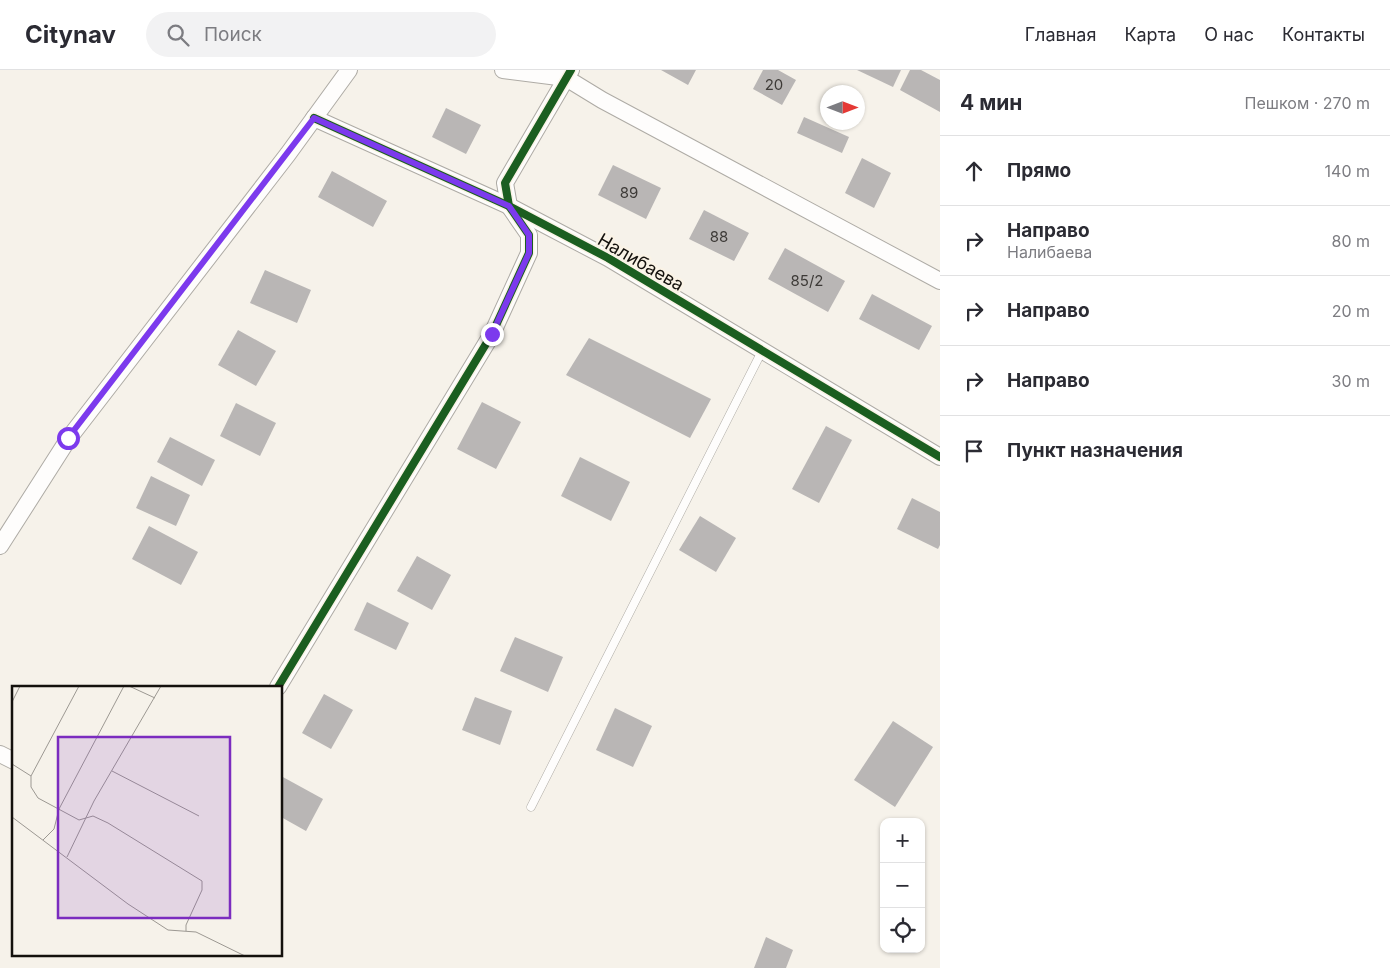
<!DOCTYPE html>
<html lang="ru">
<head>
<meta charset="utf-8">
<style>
	body { margin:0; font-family:Inter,sans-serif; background:#f2f2f3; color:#2b2b33 }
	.controls { position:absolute; right:15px; bottom:15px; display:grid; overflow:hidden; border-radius:10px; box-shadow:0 1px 4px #0004 }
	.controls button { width:45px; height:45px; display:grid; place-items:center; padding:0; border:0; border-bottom:1px solid #e1e1e2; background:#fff; color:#2b2b33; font:25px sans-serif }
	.compass { position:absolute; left:820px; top:15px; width:45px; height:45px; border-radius:50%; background:#fff; box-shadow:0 1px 4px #0004; rotate:90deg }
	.stop { position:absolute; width:15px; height:15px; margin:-11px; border:4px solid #7c3aed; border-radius:50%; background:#fff }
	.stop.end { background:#7c3aed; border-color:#fff; box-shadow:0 1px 5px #0008 }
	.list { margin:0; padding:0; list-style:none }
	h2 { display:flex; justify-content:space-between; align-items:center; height:65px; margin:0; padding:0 20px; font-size:21px }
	h2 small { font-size:16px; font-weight:400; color:#7c7c81 }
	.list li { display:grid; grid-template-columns:32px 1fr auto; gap:15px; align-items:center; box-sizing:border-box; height:70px; padding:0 20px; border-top:1px solid #e1e1e2 }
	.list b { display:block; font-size:19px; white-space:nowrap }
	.list p { margin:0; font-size:16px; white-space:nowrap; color:#7c7c81 }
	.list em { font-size:16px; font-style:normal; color:#7c7c81 }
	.icon { flex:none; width:28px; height:28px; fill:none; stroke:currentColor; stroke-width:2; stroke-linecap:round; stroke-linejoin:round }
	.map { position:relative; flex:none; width:940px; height:898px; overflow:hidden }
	header { display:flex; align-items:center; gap:30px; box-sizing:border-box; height:70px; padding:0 25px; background:#fff; border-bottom:1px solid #e1e1e2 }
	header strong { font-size:24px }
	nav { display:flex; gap:28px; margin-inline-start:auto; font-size:18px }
	.search { width:350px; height:45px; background:#f2f2f3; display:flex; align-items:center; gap:12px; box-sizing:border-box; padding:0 18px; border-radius:28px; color:#7c7c81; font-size:19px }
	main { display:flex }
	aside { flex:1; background:#fff }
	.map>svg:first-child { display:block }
	.building { fill:#b9b6b5 }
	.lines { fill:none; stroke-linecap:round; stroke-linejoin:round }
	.lane-casing { stroke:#aeaba5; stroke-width:9 }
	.street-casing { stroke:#aeaba5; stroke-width:18 }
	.lane { stroke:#fefdfc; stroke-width:8 }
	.street { stroke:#fefdfc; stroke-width:16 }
	.cycleway-casing { stroke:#faf3e6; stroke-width:11 }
	.cycleway { stroke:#1b5e20; stroke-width:8 }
	.route { stroke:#7c3aed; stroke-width:6 }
	.labels { text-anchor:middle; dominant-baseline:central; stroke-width:4.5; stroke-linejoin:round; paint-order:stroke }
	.number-label { font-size:15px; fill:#3d3a37 }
	.street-label { font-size:18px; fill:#14110d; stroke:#faf3e6 }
	.inset-road { fill:none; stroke:#9c9892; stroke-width:1 }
	.view { fill:#7b2cbf; fill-opacity:0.15; stroke:#7b2cbf; stroke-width:2.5 }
	.inset-edge { fill:none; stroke:#14110d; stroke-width:2.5 }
</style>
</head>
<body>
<header>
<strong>Citynav</strong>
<div class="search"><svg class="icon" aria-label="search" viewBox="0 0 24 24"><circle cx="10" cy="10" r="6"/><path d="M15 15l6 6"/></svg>Поиск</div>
<nav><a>Главная</a><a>Карта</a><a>О нас</a><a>Контакты</a></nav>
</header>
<main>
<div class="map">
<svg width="940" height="898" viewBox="0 0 940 898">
	<rect width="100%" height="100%" fill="#f6f2ea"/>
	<!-- building -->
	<g class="building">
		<polygon points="661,0 696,0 688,15"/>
		<polygon points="763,0 778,0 796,10 782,35 753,19"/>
		<polygon points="857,0 901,0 893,17"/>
		<polygon points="910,0 921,0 940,10 940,42 900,20"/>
		<polygon points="446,38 481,55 466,84 432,67"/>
		<polygon points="804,47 849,67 842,83 797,63"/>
		<polygon points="862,88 891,103 874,138 845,123"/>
		<polygon points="613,95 661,118 646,149 598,125"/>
		<polygon points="332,101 387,131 373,157 318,127"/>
		<polygon points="704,140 749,163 734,191 689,169"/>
		<polygon points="785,178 845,211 828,242 768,209"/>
		<polygon points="265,200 311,220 297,253 250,233"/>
		<polygon points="872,224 932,256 919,280 859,249"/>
		<polygon points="238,260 276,281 256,316 218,295"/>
		<polygon points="589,268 711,329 690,368 566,305"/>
		<polygon points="482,332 521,352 496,399 457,379"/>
		<polygon points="236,333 276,353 260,386 220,366"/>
		<polygon points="826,356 852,370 819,433 792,419"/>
		<polygon points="170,367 215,390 202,416 157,392"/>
		<polygon points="580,387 630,412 611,451 561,426"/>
		<polygon points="151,406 190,425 176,456 136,438"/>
		<polygon points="912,428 940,442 940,475 938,479 897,459"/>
		<polygon points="700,446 736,468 716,502 679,480"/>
		<polygon points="149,456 198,482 181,515 132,489"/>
		<polygon points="417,486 451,505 432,540 397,521"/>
		<polygon points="367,532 409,553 396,580 354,560"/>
		<polygon points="515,567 563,587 548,622 500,601"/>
		<polygon points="324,624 353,640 331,679 302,663"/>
		<polygon points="475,627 512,641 500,675 462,660"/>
		<polygon points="615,638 652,656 633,697 596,680"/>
		<polygon points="893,651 933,677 895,737 854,710"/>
		<polygon points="281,706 323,729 306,761 281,747"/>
		<polygon points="766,867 793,880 786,898 754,898"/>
	</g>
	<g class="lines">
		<defs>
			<polyline id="lane" points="531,737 762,281"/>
			<g id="street">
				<polyline points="503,0 566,8 602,30 940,211"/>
				<polyline points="314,48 509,136 608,188 940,387"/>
				<polyline points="0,476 69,368 288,84 349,0"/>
				<polyline points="278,617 492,264 529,183 529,165 509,136 505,113 571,0"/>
				<polyline points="0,684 14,691"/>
			</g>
		</defs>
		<!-- lane casing -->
		<use href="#lane" class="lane-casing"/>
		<!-- street casing -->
		<use href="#street" class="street-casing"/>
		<!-- lane -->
		<use href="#lane" class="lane"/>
		<!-- street -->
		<use href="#street" class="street"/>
		<defs>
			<g id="cycleway">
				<polyline points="314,48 509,136 608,188 940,387"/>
				<polyline points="278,617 492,264 529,183 529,165 509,136 505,113 571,0"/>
			</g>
		</defs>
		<!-- cycleway casing -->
		<use href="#cycleway" class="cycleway-casing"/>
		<!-- cycleway -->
		<use href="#cycleway" class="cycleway"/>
	</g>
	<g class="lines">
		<!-- route -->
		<polyline class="route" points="68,368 314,48 509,136 529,165 529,183 492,264"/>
	</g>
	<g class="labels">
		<!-- number labels -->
		<g class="number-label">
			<text x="774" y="14">20</text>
			<text x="629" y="122">89</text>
			<text x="719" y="166">88</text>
			<text x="807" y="210">85/2</text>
		</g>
		<!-- street labels -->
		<g class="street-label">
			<text transform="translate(641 192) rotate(30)">Налибаева</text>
		</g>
	</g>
	<!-- overview -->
	<g transform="translate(12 616)">
		<rect width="270" height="270" fill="#f6f2ea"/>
		<path class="inset-road" d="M 117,0 L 143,12M 0,16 L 8,0M 0,78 L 19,90 L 19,101 L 26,112 L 67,134 L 81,130 L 96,137 L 190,195 L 190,204 L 174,239 L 174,245M 100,85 L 187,130M 19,90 L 67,0M 0,131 L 116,218 L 156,244 L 184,246 L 233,270M 31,154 L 42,143 L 47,123 L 112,0M 55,171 L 82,115 L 149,0"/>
		<path class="view" d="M 46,51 L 218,51 L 218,232 L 46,232 Z"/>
		<rect width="270" height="270" class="inset-edge"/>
	</g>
</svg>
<div class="controls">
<button>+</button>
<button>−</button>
<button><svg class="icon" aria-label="locate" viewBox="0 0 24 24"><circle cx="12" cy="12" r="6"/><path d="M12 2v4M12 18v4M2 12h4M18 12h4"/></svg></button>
</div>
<svg class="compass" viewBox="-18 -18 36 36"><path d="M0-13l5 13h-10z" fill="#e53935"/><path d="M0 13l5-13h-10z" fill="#7c7c81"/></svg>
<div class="stop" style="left:68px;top:368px"></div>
<div class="stop end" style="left:492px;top:264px"></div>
</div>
<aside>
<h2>4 мин<small>Пешком · 270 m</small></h2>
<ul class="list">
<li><svg class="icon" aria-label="ahead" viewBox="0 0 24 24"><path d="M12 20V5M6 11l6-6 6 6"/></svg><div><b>Прямо</b></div><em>140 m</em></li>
<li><svg class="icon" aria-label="right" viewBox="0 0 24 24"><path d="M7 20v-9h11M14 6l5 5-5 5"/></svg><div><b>Направо</b><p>Налибаева</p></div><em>80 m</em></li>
<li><svg class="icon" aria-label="right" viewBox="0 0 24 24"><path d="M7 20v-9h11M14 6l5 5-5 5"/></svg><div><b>Направо</b></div><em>20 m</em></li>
<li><svg class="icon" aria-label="right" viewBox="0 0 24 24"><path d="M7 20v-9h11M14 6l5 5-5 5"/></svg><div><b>Направо</b></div><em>30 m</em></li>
<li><svg class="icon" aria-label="arrive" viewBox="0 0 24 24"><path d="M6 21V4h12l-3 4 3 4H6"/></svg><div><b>Пункт назначения</b></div></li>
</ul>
</aside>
</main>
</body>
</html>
